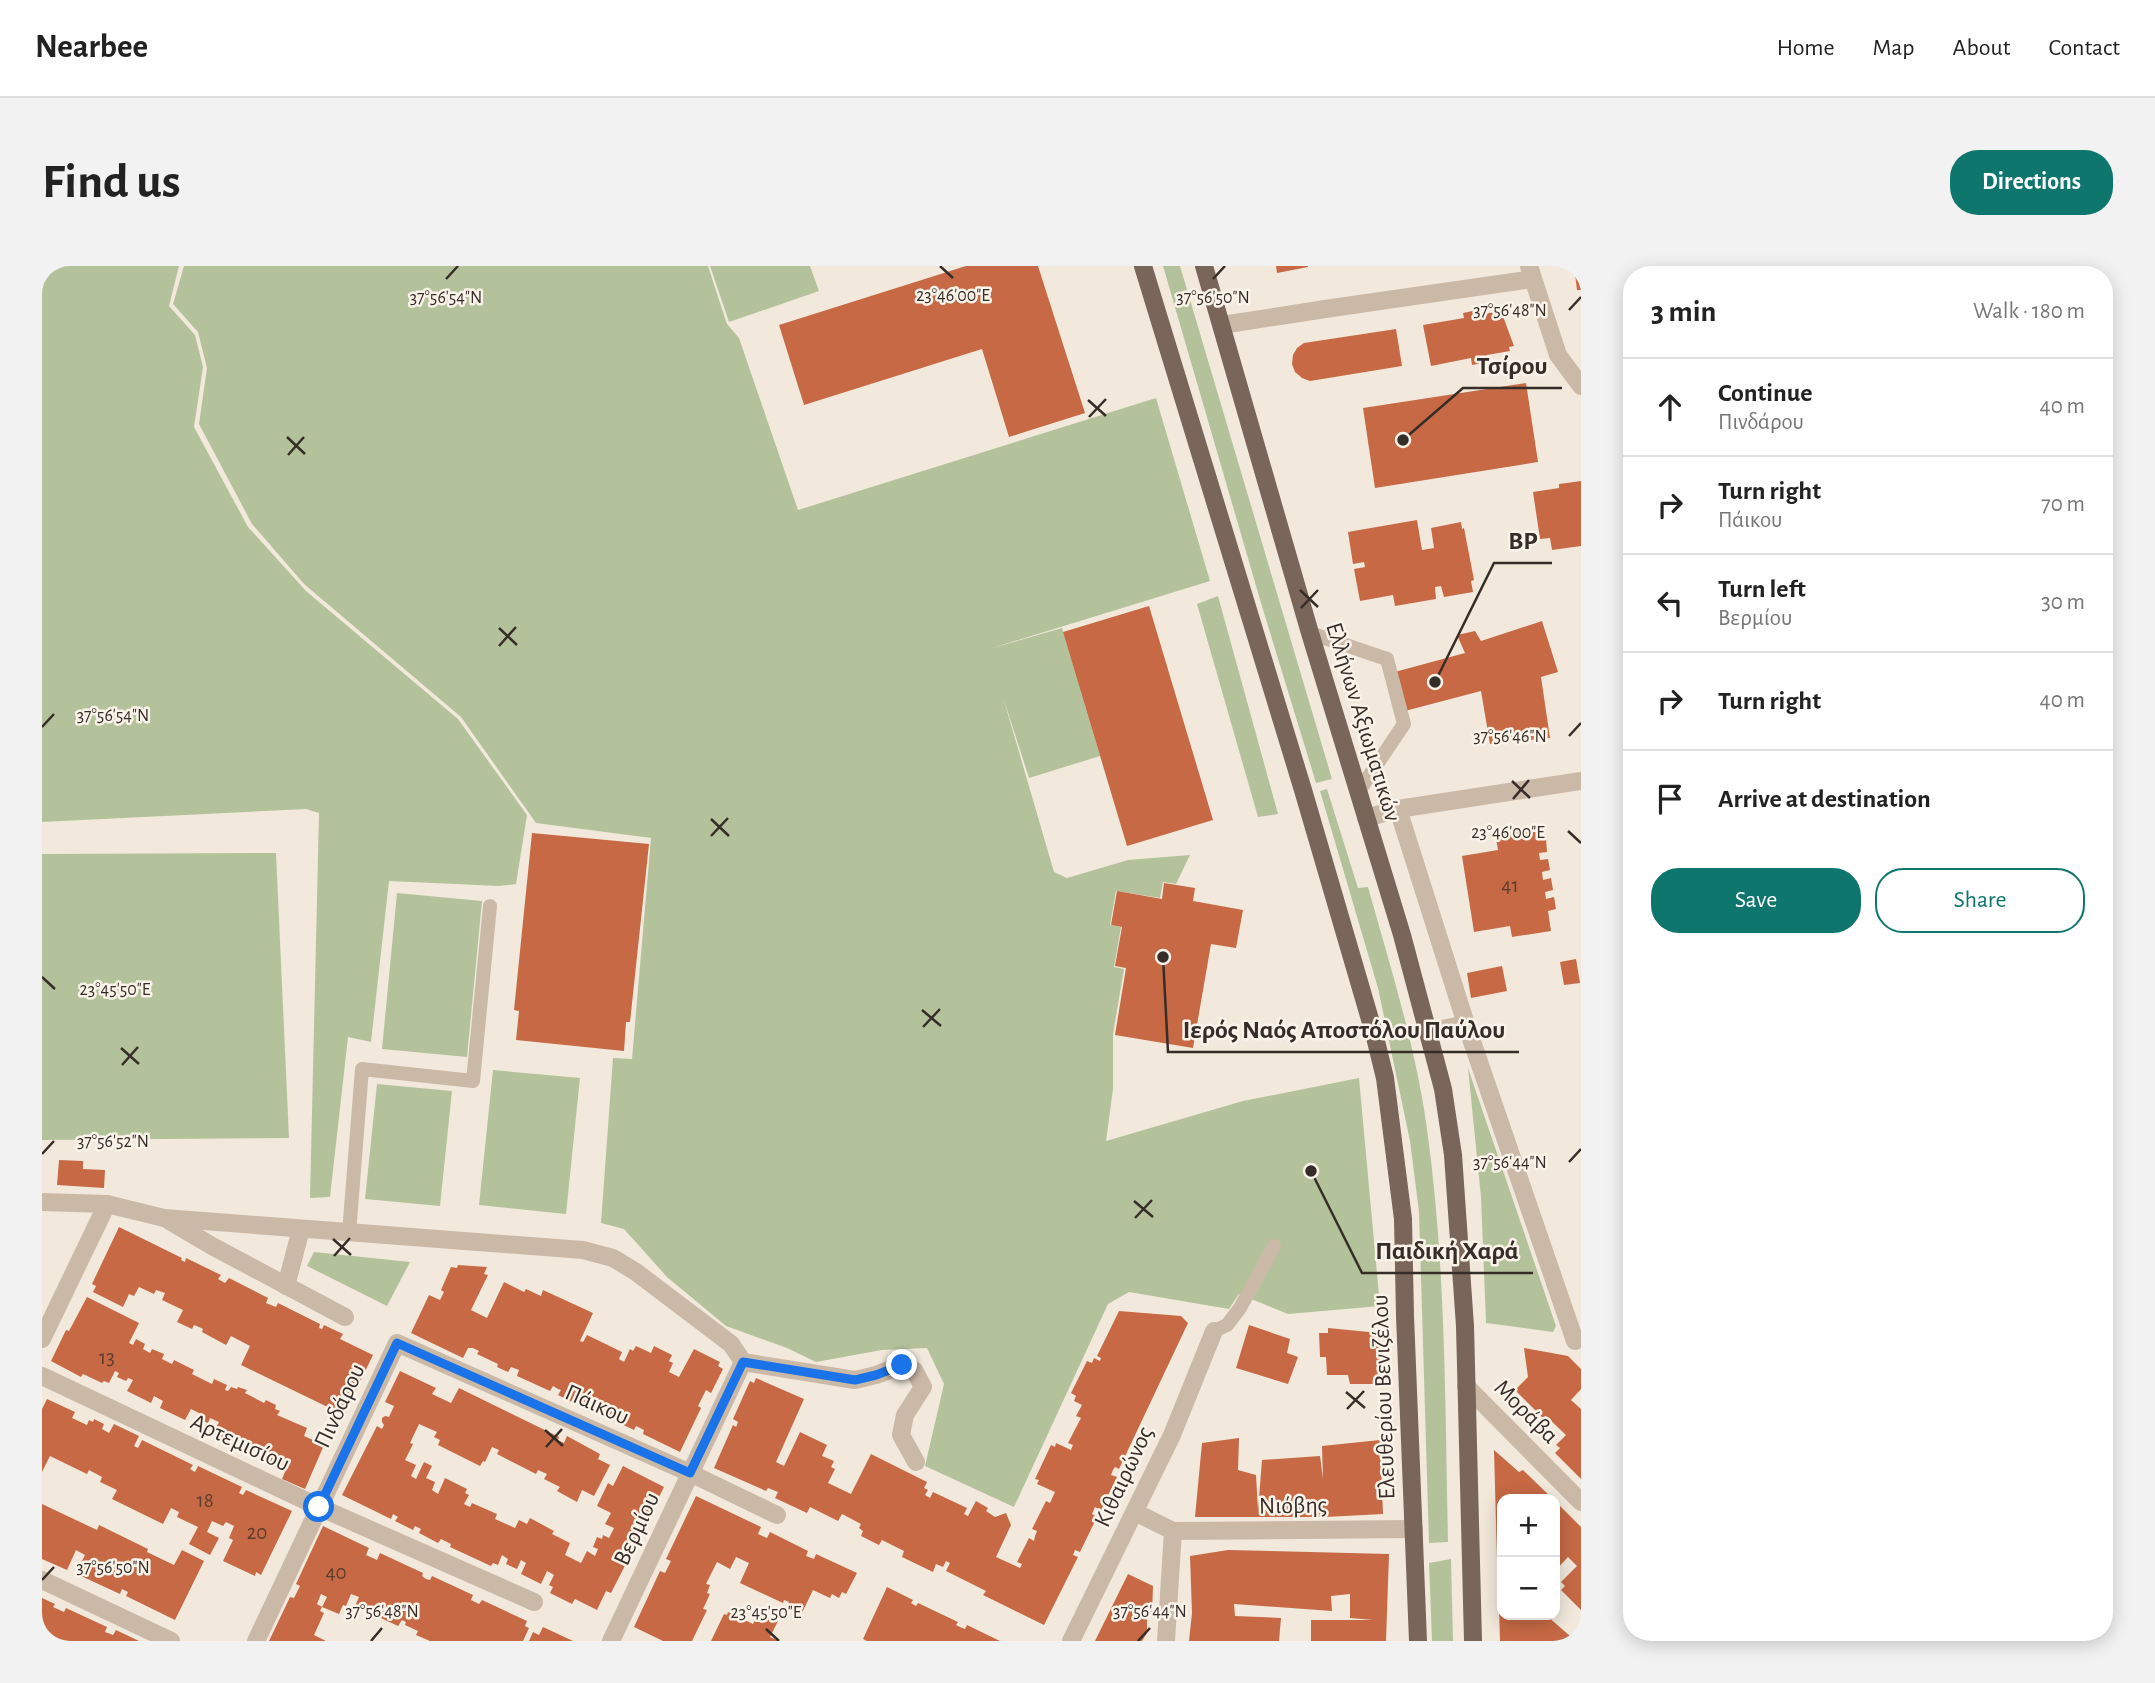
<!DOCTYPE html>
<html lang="en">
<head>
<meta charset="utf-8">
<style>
	body { margin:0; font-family:"Alegreya Sans",sans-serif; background:#f2f2f2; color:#222 }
	.controls { position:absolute; right:21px; bottom:21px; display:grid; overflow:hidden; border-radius:14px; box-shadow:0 4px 18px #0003 }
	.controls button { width:63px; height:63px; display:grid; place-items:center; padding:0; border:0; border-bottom:2px solid #e0e0e0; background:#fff; color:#222; font:35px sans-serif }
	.stop { position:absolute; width:21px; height:21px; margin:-16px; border:5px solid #1a73e8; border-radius:50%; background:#fff }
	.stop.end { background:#1a73e8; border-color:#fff; box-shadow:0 2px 7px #0008 }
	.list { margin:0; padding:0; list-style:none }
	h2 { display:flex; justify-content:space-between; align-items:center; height:91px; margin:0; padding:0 28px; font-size:30px }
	h2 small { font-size:23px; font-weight:400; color:#767676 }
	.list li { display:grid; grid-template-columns:46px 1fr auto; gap:21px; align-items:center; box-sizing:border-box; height:98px; padding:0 28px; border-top:2px solid #e0e0e0 }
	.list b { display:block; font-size:26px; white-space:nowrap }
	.list p { margin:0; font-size:23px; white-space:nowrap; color:#767676 }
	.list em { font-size:23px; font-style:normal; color:#767676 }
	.actions { display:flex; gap:14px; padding:21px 28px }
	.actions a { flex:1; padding:16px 0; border:2px solid #0f766e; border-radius:28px; text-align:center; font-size:24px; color:#0f766e }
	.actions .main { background:#0f766e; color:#fff }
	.icon { flex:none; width:38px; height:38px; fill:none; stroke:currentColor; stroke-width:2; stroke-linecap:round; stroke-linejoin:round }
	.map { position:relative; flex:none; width:1539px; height:1375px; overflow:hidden; border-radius:28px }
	header { display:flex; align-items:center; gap:42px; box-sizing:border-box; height:98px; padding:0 35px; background:#fff; border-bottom:2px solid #e0e0e0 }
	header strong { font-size:33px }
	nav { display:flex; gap:38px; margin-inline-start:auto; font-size:24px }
	.intro { display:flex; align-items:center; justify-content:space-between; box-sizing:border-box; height:168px; padding:0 42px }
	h1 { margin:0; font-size:49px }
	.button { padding:18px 32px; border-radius:28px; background:#0f766e; color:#fff; font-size:24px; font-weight:700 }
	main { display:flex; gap:42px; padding:0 42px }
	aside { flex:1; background:#fff; border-radius:28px; box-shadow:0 4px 18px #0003 }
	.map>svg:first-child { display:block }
	.green { fill:#b4c29c }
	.building { fill:#c76945 }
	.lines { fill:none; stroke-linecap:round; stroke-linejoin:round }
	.service { stroke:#cbb9a8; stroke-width:14 }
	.pedestrian { stroke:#cbb9a8; stroke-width:18 }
	.minor { stroke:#cbb9a8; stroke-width:18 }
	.primary { stroke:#796559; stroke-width:18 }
	.route { stroke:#1a73e8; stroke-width:9 }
	.ticks { fill:none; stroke:#372d28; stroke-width:2.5 }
	.labels { text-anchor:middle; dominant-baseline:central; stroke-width:5; stroke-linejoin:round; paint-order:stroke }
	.number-label { font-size:21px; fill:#5b3c2f }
	.street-label { font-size:24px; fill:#372d28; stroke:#faf3e9 }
	.ticks-label { font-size:18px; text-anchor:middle; fill:#372d28; stroke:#faf3e9; stroke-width:5; stroke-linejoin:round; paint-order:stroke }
	.leader { fill:none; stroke:#372d28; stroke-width:2.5 }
	.callout-dot { fill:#372d28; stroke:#faf3e9; stroke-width:2.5 }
	.callout-label { font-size:26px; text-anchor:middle; font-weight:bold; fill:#372d28; stroke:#faf3e9; stroke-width:5; stroke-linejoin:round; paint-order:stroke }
</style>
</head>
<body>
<header>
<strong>Nearbee</strong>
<nav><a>Home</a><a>Map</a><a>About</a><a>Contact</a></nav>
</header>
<div class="intro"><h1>Find us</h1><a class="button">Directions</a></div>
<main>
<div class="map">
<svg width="1539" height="1375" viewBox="0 0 1539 1375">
	<rect width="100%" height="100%" fill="#f2e9dc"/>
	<!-- green -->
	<g class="green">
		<polygon points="0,0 137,0 127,40 153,69 161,101 152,161 206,261 264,325 416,453 485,549 474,618 457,620 347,615 329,776 306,771 288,931 268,932 277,547 264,543 0,556"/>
		<polygon points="142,0 666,0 685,58 697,72 756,244 1114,132 1168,315 947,383 1020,362 1058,490 987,512 961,431 1012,606 1025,612 1086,594 1148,589 1134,618 1121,616 1118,632 1074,625 1068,659 1079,661 1072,701 1082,703 1071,768 1071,823 1064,875 1201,835 1317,812 1338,1040 1246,1048 1197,1028 1187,1043 1087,1026 1066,1038 972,1241 883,1200 902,1118 885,1082 840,1084 774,1096 745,1082 684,1060 625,1011 582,963 559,957 571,792 590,793 609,572 494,557 419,451 262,318 210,258 157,158 165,102 156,66 131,38"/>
		<polygon points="668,0 768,0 777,25 687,56"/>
		<polygon points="1121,0 1138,0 1290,513 1274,517 1219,337"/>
		<polygon points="1176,330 1236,548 1216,551 1155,338"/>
		<path d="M 1285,523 L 1316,622 L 1326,621 C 1348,700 1374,781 1385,863 C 1404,999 1403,1138 1406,1276 L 1387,1277 L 1377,946 L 1368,875 L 1336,722 L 1278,525 Z"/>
		<polygon points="234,587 247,872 0,874 0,588"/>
		<polygon points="355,627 440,635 425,791 340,783"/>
		<polygon points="1426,802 1514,1060 1511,1066 1444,1057 1439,931"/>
		<polygon points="451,804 538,812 524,948 437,939"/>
		<polygon points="335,818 410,825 398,940 323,933"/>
		<polygon points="272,986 368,996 345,1040 265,1000"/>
		<polygon points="1409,1293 1411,1375 1390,1375 1387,1297"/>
	</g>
	<!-- building -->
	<g class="building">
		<polygon points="924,0 996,0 1043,147 967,171 940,83 762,139 737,59"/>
		<polygon points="1234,0 1266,0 1266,1 1235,7"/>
		<polygon points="1532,0 1539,0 1539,24 1535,24"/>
		<polygon points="1435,44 1436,49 1459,45 1472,80 1467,81 1468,85 1445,89 1446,96 1430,99 1429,92 1389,100 1381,59 1422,52 1421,47"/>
		<polygon points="1354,63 1360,100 1268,115 1260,112 1253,106 1250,98 1251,89 1255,82 1262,77"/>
		<polygon points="1484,117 1496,196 1333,222 1321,142"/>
		<polygon points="1539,215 1539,280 1510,284 1508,272 1498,273 1491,226 1517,222 1517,218"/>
		<polygon points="1375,254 1380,284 1392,282 1389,262 1419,256 1420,263 1422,262 1432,314 1429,315 1431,326 1402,331 1399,320 1393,321 1394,333 1353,340 1351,329 1318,335 1312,303 1323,301 1322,296 1311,298 1306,266"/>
		<polygon points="1107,340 1171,554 1085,580 1021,366"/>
		<polygon points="1500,355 1516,406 1499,411 1508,472 1448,478 1439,425 1359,446 1349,407 1423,387 1415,369 1433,365 1439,375"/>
		<polygon points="1493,560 1495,574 1504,573 1505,586 1497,587 1498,594 1506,593 1508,604 1500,606 1501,614 1509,612 1511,624 1503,626 1504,633 1512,631 1514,643 1506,645 1509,665 1470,671 1468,660 1432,666 1420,590 1456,584 1453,566"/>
		<polygon points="490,567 607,578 588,756 584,756 582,785 474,774 477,745 472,744"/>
		<polygon points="1122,617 1153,622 1151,635 1201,644 1194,682 1169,678 1151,782 1073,769 1084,702 1073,700 1080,661 1069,659 1075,625 1120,633"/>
		<polygon points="1534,693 1538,717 1522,719 1518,696"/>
		<polygon points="1460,700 1465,725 1429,732 1425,707"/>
		<polygon points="17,894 41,895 41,903 63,904 62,922 15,919"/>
		<polygon points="77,961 140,992 139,994 143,996 144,992 179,1009 176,1013 183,1017 187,1012 226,1032 224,1037 234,1041 236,1037 278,1058 277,1062 280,1063 282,1059 301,1068 298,1073 331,1089 302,1149 199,1099 208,1080 189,1070 184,1079 160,1066 161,1063 157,1061 152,1059 150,1063 135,1056 141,1044 120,1034 123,1027 114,1024 112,1028 97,1021 92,1030 87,1028 81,1041 51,1026 54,1020 50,1018"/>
		<polygon points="416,999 445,1001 442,1008 446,1009 429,1044 445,1052 462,1016 482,1026 484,1023 499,1030 501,1024 551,1047 538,1075 541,1076 545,1069 580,1086 577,1093 582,1096 588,1083 591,1085 594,1080 609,1087 612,1080 630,1089 627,1095 631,1097 627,1106 637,1111 652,1083 678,1096 676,1100 681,1103 669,1127 664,1124 656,1140 659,1142 638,1186 601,1168 602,1164 594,1160 592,1164 556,1147 558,1143 554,1141 551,1147 516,1129 519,1124 516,1123 511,1120 508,1125 475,1110 477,1104 469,1101 466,1106 455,1101 456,1098 435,1088 437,1085 431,1082 426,1082 421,1092 369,1067 387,1029 398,1034 402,1026 399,1024 409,1001 415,1002"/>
		<polygon points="45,1031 97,1057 87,1077 91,1079 94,1073 103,1078 101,1083 108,1087 110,1083 122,1088 120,1093 130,1098 132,1094 152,1104 150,1108 170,1118 172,1113 185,1119 183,1124 186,1125 189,1121 195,1123 196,1121 205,1124 203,1127 222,1137 224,1134 234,1139 233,1143 238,1145 235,1149 265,1162 262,1170 282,1179 263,1223 240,1213 243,1206 220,1195 222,1189 218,1188 220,1183 215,1180 210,1182 208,1175 199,1172 196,1179 171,1167 177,1156 168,1152 166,1157 156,1153 159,1148 149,1143 143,1154 118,1142 121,1135 112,1130 109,1137 85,1125 91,1114 86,1112 84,1115 75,1111 77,1107 73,1105 67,1117 62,1115 60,1117 41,1108 39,1111 9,1095 24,1064 27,1065"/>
		<polygon points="1077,1045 1139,1050 1146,1057 1077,1203 1073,1201 1071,1204 1069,1209 1075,1211 1059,1244 1053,1241 1050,1248 1055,1251 1038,1286 1033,1284 1031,1289 1036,1291 1002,1359 941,1329 944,1325 904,1305 908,1297 904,1295 901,1301 894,1298 891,1306 860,1291 862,1285 840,1274 837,1279 819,1270 821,1265 817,1262 819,1258 800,1248 796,1255 768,1241 765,1247 733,1232 736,1226 726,1222 724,1225 672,1202 691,1159 694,1161 695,1159 696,1156 691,1153 708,1115 712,1117 714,1112 762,1133 734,1196 742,1200 758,1166 785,1179 780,1190 792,1195 789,1201 793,1203 786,1217 809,1228 829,1188 885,1216 882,1222 886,1224 883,1229 888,1232 891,1226 925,1242 922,1248 926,1250 934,1235 946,1242 944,1245 953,1251 964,1247 969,1259 954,1291 978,1302 980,1298 975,1296 987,1272 992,1275 993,1270 995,1265 990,1263 1004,1235 1008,1237 1013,1226 995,1218 997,1214 993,1213 1009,1179 1013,1181 1014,1177 1029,1184 1031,1179 1026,1177 1039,1152 1034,1150 1040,1139 1032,1135 1034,1130 1029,1127 1045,1095 1050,1097 1052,1092 1058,1095 1059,1092 1055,1090"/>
		<polygon points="1207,1059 1248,1073 1245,1087 1256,1091 1246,1118 1194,1102"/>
		<polygon points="1286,1062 1337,1067 1340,1118 1308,1118 1306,1109 1285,1109 1284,1091 1278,1091 1277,1067 1286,1067"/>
		<polygon points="1482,1082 1526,1090 1539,1103 1539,1123 1529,1134 1539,1143 1539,1213 1513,1187 1518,1182 1514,1179 1524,1169 1504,1150 1501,1152 1473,1124 1486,1111"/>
		<polygon points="358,1105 394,1122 390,1128 409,1137 417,1122 517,1171 516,1174 522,1177 525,1170 558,1188 556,1193 568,1199 552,1230 540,1224 535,1236 515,1225 518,1221 502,1213 505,1208 496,1204 494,1208 455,1188 457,1184 450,1181 443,1196 441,1195 438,1200 396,1179 398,1174 392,1171 395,1166 377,1158 368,1177 371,1178 363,1194 374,1199 369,1210 374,1213 382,1196 390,1200 384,1212 393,1216 390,1224 396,1228 403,1212 425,1223 423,1227 427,1229 422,1238 428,1241 430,1237 455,1248 453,1253 473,1262 477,1254 485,1258 488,1252 512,1265 510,1268 528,1277 523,1289 539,1297 545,1285 553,1290 556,1283 551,1281 555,1271 560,1273 561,1269 567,1272 572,1262 563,1258 569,1247 555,1240 566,1217 571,1220 581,1200 622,1221 591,1283 586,1281 584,1285 589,1288 569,1327 564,1325 555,1344 533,1333 530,1338 508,1327 511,1321 507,1319 512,1309 505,1305 499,1318 479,1308 484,1297 479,1294 475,1303 464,1298 466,1293 460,1289 456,1299 451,1297 449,1300 408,1281 409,1278 399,1273 396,1277 377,1267 379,1263 373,1260 371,1264 353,1255 356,1251 351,1248 349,1253 300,1229 335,1160 340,1163 342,1159 340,1156 340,1152 343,1150 347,1151 352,1140 343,1136"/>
		<polygon points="5,1133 33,1146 30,1152 45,1159 47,1154 51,1156 52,1153 62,1158 60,1163 67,1167 72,1158 97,1170 92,1180 96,1182 100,1174 151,1199 148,1203 153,1206 156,1200 200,1221 197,1227 201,1229 204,1224 250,1245 219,1309 214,1306 213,1310 181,1295 191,1274 187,1272 192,1260 184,1256 181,1260 170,1255 165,1266 177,1272 168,1289 147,1278 156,1261 135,1251 137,1246 129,1242 121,1258 70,1233 75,1224 58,1216 60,1211 47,1204 45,1208 8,1190 0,1206 0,1143"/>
		<polygon points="1197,1172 1196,1204 1214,1209 1216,1244 1220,1194 1278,1190 1281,1213 1280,1180 1338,1174 1341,1248 1283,1251 1153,1251 1160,1177"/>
		<polygon points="1452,1184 1477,1206 1481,1204 1511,1233 1460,1233 1460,1330 1456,1330"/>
		<polygon points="654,1230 719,1261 716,1268 725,1272 728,1266 766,1285 764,1290 772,1293 774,1288 815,1307 804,1328 800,1326 797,1332 790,1328 788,1332 771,1324 759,1349 744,1342 747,1336 742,1334 741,1337 698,1317 707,1297 694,1291 688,1303 675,1296 664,1318 668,1319 665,1327 668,1328 661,1343 665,1344 650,1375 621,1375 592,1361 618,1305 623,1307 629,1295 624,1293"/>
		<polygon points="1513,1235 1539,1261 1539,1344 1519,1324 1523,1320 1519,1316 1535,1300 1526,1291 1513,1305"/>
		<polygon points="0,1238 55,1264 57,1259 106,1283 105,1286 132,1299 140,1284 162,1295 133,1354 84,1330 86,1326 80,1323 78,1328 39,1310 41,1305 36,1303 43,1289 34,1284 25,1304 0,1293"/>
		<polygon points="281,1260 327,1282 324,1289 335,1294 338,1287 381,1307 380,1310 384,1313 388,1314 390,1310 431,1329 429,1334 437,1338 440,1334 485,1355 483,1360 487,1362 481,1375 388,1375 374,1369 376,1365 363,1359 364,1356 360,1354 356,1360 313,1340 317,1331 309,1328 304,1340 301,1339 297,1348 280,1341 285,1331 279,1328 275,1338 280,1341 278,1345 282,1347 272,1369 284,1375 227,1375 248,1331 252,1332 258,1320 254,1318"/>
		<polygon points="1186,1284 1347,1288 1344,1375 1269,1375 1269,1354 1331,1354 1308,1352 1308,1328 1289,1330 1290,1345 1192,1338 1193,1350 1239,1352 1237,1375 1147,1375 1150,1347 1148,1290"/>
		<polygon points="1086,1308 1111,1320 1110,1346 1105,1345 1105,1367 1100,1375 1053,1375"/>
		<polygon points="845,1321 871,1334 869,1337 874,1340 876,1337 916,1356 914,1359 918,1361 923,1363 925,1359 958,1375 825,1375 821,1373"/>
		<polygon points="0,1332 13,1338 11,1341 22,1346 24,1342 65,1361 63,1366 71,1369 74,1364 97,1375 0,1375"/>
		<polygon points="1457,1341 1460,1341 1460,1349 1504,1349 1528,1370 1525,1373 1526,1375 1458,1375"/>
		<polygon points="686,1346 711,1358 717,1346 736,1355 728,1371 737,1375 669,1375 682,1348 685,1349"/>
		<polygon points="501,1361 531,1375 487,1375 491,1366 497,1369"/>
	</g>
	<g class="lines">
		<!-- service -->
		<g class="service">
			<polyline points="1268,367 1345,393 1362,458 1317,525"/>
			<polyline points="307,967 320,803 431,815 448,640"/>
			<polyline points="1172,1065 1185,1059 1198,1042 1232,980"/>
		</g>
		<!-- pedestrian -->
		<polyline class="pedestrian" points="1180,59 1283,43"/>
		<!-- minor -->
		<g class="minor">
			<polyline points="1487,0 1516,89 1539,120"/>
			<polyline points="1283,43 1491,13"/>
			<polyline points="1356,543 1424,758 1533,1075"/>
			<polyline points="1324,552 1356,543 1539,515"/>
			<polyline points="1386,766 1424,758"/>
			<polyline points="0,936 65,938 122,952 541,984 571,992 594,1006 689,1078 701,1096 813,1114 834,1109 860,1099 872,1104 881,1121 863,1149 859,1169 874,1196"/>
			<polyline points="126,954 170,980 303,1051"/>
			<polyline points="244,1020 259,963"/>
			<polyline points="0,1073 65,938"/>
			<polyline points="0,1110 277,1241 492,1336"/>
			<polyline points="1424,1120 1539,1236"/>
			<polyline points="1093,1246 1131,1265 1124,1375"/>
			<polyline points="1131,1265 1372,1263"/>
			<polyline points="0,1314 129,1375"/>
			<polyline points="214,1375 355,1077 648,1207 735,1249"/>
			<polyline points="569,1375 701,1096"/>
			<polyline points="1029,1375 1130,1169 1172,1065"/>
		</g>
		<!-- primary -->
		<g class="primary">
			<polyline points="1101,0 1261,524 1332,767 1343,812 1361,953 1363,1050 1376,1375"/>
			<polyline points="1162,0 1268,367 1360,669 1401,823 1411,889 1423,1060 1431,1375"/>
		</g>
	</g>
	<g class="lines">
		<!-- route -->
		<polyline class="route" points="277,1241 355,1077 648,1207 701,1096 813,1114 834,1109 860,1099"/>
	</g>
	<!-- ticks -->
	<path class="ticks" d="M 898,0 L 911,12M 404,13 L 416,0M 1171,13 L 1183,0M 1527,44 L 1539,31M 1046,134 L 1064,150M 1047,151 L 1064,133M 245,171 L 263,188M 246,189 L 262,171M 1258,324 L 1276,341M 1259,342 L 1276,324M 457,362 L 475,379M 457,380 L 474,361M 0,461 L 12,448M 1527,470 L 1539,457M 1470,515 L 1488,532M 1471,533 L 1487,514M 669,553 L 687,570M 1526,565 L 1539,577M 669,570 L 686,552M 0,711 L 13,723M 880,744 L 899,760M 881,761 L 898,743M 79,782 L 97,798M 80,799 L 96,781M 0,888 L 12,875M 1527,896 L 1539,883M 1092,935 L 1111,951M 1093,952 L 1110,934M 291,973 L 309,989M 292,990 L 308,972M 1304,1126 L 1323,1142M 1305,1143 L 1322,1125M 503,1164 L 521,1180M 504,1181 L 520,1163M 0,1314 L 12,1301M 724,1363 L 737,1375M 329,1375 L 340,1362M 1096,1375 L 1108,1362"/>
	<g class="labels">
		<!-- number labels -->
		<g class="number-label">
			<text x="1468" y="619">41</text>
			<text x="65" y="1091">13</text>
			<text x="163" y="1234">18</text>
			<text x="215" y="1266">20</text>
			<text x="294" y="1306">40</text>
		</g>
		<!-- street labels -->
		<g class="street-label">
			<text transform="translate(1321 456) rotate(73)">Ελλήνων Αξιωματικών</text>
			<text transform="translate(1342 1131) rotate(-92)">Ελευθερίου Βενιζέλου</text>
			<text transform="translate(555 1139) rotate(24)">Πάικου</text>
			<text transform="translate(298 1140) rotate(-65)">Πινδάρου</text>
			<text transform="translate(1484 1146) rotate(45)">Μοράβα</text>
			<text transform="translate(198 1177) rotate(25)">Αρτεμισίου</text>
			<text transform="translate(1082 1211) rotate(-65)">Κιθαιρώνος</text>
			<text transform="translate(1251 1240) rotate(-1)">Νιόβης</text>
			<text transform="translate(595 1263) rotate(-65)">Βερμίου</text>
		</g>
	</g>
	<g class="ticks-label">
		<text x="911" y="35">23°46'00"E</text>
		<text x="404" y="37">37°56'54"N</text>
		<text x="1171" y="37">37°56'50"N</text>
		<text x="1468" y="50">37°56'48"N</text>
		<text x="71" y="455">37°56'54"N</text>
		<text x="1468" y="476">37°56'46"N</text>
		<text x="1466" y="572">23°46'00"E</text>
		<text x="73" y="729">23°45'50"E</text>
		<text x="71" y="881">37°56'52"N</text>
		<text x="1468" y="902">37°56'44"N</text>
		<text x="71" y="1307">37°56'50"N</text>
		<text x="340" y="1351">37°56'48"N</text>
		<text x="1108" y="1351">37°56'44"N</text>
		<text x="724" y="1352">23°45'50"E</text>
	</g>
	<!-- callouts -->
	<path class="leader" d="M1361 174L1421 122H1520M1393 416L1452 297H1510M1121 691L1126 786H1477M1269 905L1320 1007H1491"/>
	<g class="callout-dot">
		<circle cx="1361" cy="174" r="7"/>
		<circle cx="1393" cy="416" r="7"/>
		<circle cx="1121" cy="691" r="7"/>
		<circle cx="1269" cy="905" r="7"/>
	</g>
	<g class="callout-label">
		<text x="1470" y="108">Τσίρου</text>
		<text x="1481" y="283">BP</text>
		<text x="1302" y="772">Ιερός Ναός Αποστόλου Παύλου</text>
		<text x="1405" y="993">Παιδική Χαρά</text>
	</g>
</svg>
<div class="controls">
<button>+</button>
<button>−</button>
</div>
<div class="stop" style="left:277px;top:1241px"></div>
<div class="stop end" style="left:860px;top:1099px"></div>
</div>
<aside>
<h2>3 min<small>Walk · 180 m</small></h2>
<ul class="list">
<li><svg class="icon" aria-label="ahead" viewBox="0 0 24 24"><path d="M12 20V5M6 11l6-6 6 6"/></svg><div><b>Continue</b><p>Πινδάρου</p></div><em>40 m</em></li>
<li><svg class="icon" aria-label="right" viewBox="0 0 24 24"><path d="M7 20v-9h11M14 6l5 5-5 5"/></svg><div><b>Turn right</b><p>Πάικου</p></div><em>70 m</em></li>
<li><svg class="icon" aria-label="left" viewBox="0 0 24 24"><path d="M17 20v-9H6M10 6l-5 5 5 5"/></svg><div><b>Turn left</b><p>Βερμίου</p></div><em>30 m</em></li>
<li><svg class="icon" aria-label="right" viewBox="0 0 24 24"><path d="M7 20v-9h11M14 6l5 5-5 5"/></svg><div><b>Turn right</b></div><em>40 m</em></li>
<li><svg class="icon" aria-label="arrive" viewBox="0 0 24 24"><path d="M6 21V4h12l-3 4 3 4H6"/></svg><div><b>Arrive at destination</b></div></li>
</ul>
<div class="actions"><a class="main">Save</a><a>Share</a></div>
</aside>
</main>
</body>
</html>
